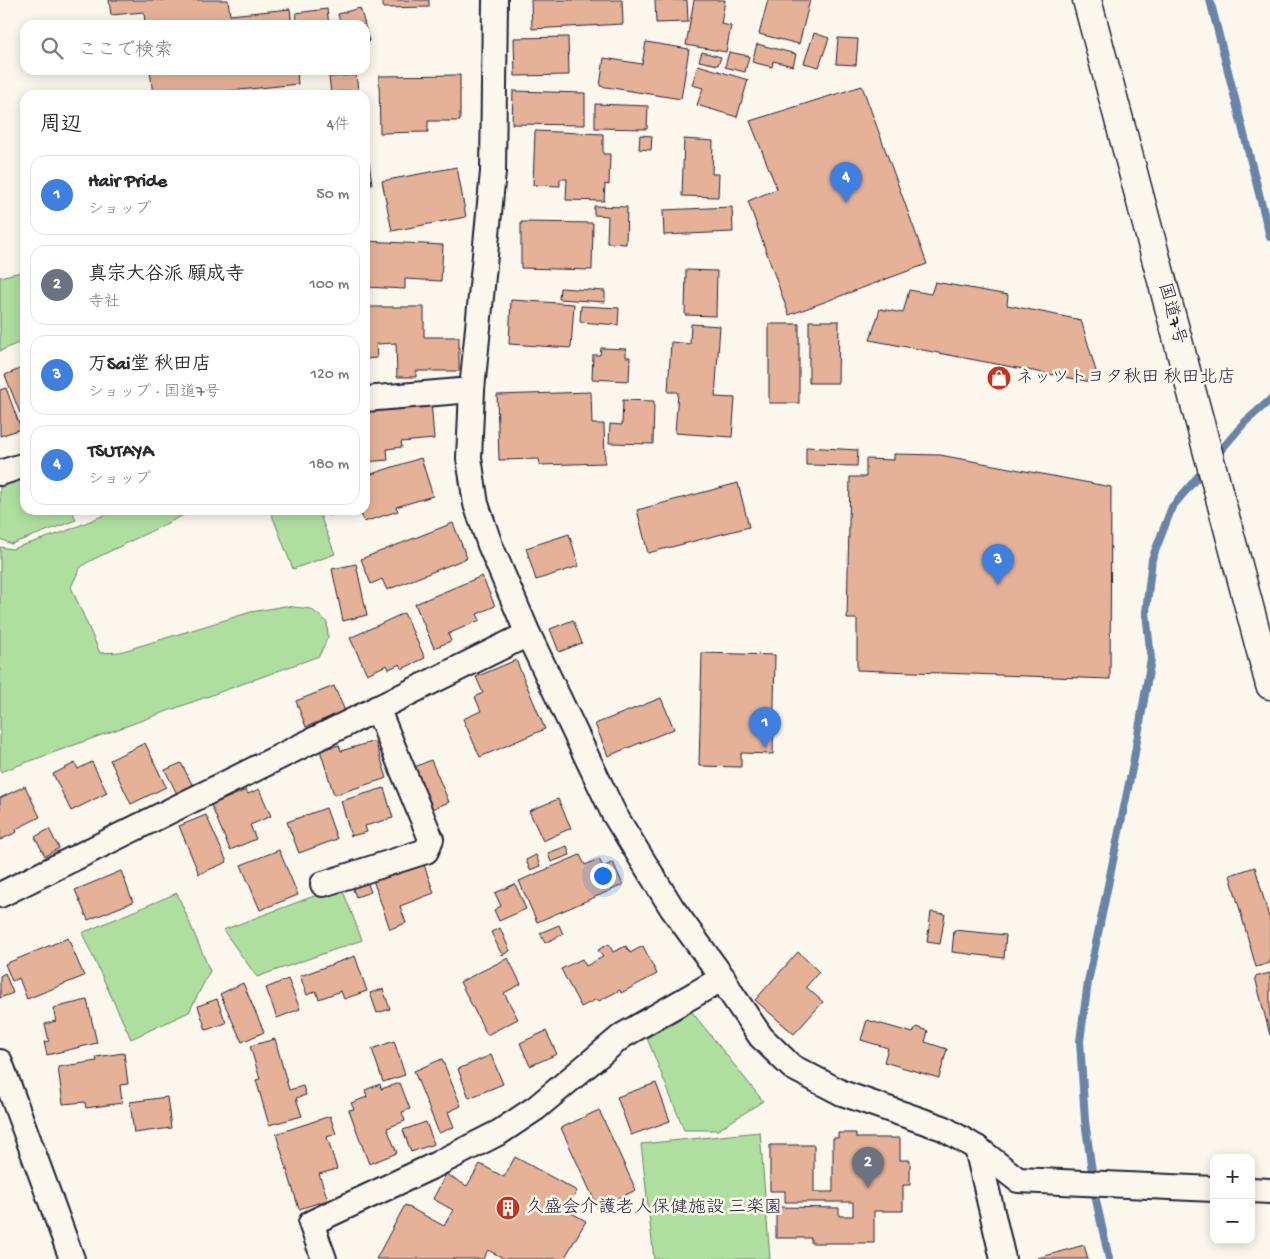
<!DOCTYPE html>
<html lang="ja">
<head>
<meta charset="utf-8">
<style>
	body { margin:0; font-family:"Gochi Hand","Klee One",sans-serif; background:#f2f2f3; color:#2b2b33 }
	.controls { position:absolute; right:15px; bottom:15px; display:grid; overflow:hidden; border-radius:10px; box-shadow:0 2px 12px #0003 }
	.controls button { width:45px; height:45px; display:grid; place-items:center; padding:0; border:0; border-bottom:1px solid #e1e1e2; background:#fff; color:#2b2b33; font:25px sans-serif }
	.you { position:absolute; left:602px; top:875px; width:18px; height:18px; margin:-12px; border:4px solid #fff; border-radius:50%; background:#1a73e8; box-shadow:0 0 0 8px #1a73e833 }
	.badge { display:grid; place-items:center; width:32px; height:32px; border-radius:50%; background:#7c3aed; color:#fff; font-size:16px; font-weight:700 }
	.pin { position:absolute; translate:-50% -41px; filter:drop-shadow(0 1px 2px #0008) }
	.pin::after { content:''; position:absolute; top:26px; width:18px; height:15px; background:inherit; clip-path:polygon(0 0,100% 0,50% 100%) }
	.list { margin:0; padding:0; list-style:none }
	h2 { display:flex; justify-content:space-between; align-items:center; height:65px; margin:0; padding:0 20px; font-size:21px }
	h2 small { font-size:16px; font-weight:400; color:#7c7c81 }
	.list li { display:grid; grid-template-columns:32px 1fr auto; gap:15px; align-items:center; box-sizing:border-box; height:80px; margin:0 10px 10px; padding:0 10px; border:1px solid #e1e1e2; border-radius:15px }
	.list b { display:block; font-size:19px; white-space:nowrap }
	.list p { margin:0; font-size:16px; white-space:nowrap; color:#7c7c81 }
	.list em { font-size:16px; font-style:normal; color:#7c7c81 }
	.icon { flex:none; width:28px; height:28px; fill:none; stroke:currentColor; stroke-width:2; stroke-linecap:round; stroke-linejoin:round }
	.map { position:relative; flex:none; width:1270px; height:1259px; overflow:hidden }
	.search { position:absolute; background:#fff; box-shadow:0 2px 12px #0003; left:20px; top:20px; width:350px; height:55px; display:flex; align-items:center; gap:12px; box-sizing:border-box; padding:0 18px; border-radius:15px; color:#7c7c81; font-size:19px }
	.panel { position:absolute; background:#fff; box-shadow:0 2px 12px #0003; left:20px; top:90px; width:350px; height:425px; border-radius:15px }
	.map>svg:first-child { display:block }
	.green { fill:#aedf9f; stroke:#68806d }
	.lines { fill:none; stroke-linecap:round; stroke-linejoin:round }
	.stream { stroke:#6785a8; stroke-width:8 }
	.building { fill:#e5b298; stroke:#22223b }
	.street-casing { stroke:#22223b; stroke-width:28 }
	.highway-casing { stroke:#22223b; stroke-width:31 }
	.street { stroke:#fbf7ec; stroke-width:24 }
	.highway { stroke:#fbf7ec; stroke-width:28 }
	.labels { text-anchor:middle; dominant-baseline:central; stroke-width:5; stroke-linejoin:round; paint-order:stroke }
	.street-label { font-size:18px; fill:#22223b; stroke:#fbf7ec }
	.poi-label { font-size:18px; fill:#22223b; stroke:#fbf7ec; text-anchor:start }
</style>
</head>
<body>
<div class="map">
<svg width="1270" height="1259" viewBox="0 0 1270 1259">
	<rect width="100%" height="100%" fill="#fbf7ec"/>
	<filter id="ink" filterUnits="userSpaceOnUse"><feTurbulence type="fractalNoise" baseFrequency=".02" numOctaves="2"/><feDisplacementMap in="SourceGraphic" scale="10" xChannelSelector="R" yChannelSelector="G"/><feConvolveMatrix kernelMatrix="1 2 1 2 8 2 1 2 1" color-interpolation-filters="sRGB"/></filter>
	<g filter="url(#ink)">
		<!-- green -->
		<g class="green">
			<polygon points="25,271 25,340 0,351 0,277"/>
			<polygon points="25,479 25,510 72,510 76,520 11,544 0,539 0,487"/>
			<polygon points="116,510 194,510 88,562 80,568 71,587 100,653 120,652 251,612 285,606 311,609 327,622 328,637 319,656 0,772 0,547 12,549 64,532"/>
			<polygon points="270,510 318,510 335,554 293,569"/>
			<polygon points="341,886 362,940 257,977 223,930"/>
			<polygon points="177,893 210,971 189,1012 131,1039 82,933"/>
			<polygon points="692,1012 763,1101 718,1130 684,1130 647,1038"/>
			<polygon points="760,1132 770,1259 654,1259 641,1144"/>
		</g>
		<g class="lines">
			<!-- stream -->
			<g class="stream">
				<polyline points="1210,0 1270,237"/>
				<polyline points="1215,457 1245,422 1270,400"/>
				<polyline points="1109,1259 1096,1200 1085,1121 1080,1041 1088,982 1133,764 1151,659 1146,612 1152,559 1172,507 1206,467"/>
			</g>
		</g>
		<!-- building -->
		<g class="building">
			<polygon points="109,0 228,0 230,15 290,9 292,25 145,25 144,12 111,15"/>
			<polygon points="383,0 429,0 429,7 383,8"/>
			<polygon points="531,0 622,0 623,24 532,29"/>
			<polygon points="655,0 687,0 688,22 656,23"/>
			<polygon points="694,0 725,0 721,24 731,26 726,52 686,45"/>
			<polygon points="768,0 810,0 799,44 759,34"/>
			<polygon points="360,8 365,25 341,25 338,14"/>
			<polygon points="327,9 329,25 298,25 296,13"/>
			<polygon points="365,26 369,41 365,43"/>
			<polygon points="814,33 829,38 819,67 804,63"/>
			<polygon points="568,37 569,75 515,76 514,38"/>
			<polygon points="838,38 858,39 856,65 836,64"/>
			<polygon points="646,42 689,49 681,99 600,86 604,58 642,64"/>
			<polygon points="757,44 796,54 793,66 773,61 772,67 752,62"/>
			<polygon points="702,52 721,57 718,65 699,61"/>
			<polygon points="729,52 749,56 745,72 725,67"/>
			<polygon points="698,65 748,80 737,117 697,105 703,88 692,85"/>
			<polygon points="150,70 297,70 298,84 191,95 153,95"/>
			<polygon points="356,75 358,90 331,93 329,77"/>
			<polygon points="460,75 460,121 428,121 428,132 380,133 379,76"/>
			<polygon points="862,86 927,264 789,315 748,201 777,189 750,121"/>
			<polygon points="513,91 585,93 585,125 512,124"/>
			<polygon points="595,104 648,106 647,129 595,128"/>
			<polygon points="535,131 603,134 603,154 610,154 609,185 605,184 604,201 566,200 567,179 560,179 560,186 533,185"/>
			<polygon points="640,135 652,136 651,150 639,149"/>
			<polygon points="684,139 713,141 712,174 719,174 718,197 682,196"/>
			<polygon points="369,162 372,184 365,185 365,163"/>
			<polygon points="457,167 466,217 392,231 382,181"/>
			<polygon points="594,206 627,207 626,244 607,243 608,216 594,215"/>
			<polygon points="732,207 733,232 664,235 663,210"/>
			<polygon points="521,222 593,223 592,270 521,268"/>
			<polygon points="366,241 443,245 441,281 405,279 405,289 365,287"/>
			<polygon points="686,270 717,271 716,316 685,315"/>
			<polygon points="935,282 1008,295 1007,305 1081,320 1098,378 1091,382 870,340 880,309 903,313 909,290 931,294"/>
			<polygon points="560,288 605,291 605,302 559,299"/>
			<polygon points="511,300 574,304 571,348 509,344"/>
			<polygon points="581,306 619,308 618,325 580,322"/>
			<polygon points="365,307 424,307 424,337 459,337 459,371 416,371 416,377 397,377 396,343 376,344 377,358 365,359"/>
			<polygon points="809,321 839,321 838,383 809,383"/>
			<polygon points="691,324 720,326 715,397 735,398 732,437 675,433 678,392 668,392 671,342 690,344"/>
			<rect x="769" y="324" width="30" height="79"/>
			<polygon points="601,348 626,349 626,357 630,357 629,381 592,379 593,355 600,355"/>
			<polygon points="25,367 25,411 20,413 5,375"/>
			<polygon points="6,388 21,429 0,436 0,390"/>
			<polygon points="591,392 592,424 604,424 605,463 540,465 539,459 499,460 497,395"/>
			<polygon points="623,400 654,401 653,444 609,443 610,424 622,425"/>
			<polygon points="431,401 434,439 401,442 402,447 387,449 388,460 365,462 365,442 367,442 365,407"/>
			<polygon points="806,447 858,450 857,466 806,465"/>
			<polygon points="894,454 940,455 1111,487 1110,679 857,670 857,619 847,619 850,477 866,477 866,459 894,460"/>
			<polygon points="421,458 433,496 396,507 398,511 364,522 360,510 365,510 365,476"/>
			<polygon points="738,483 749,527 648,553 637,510"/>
			<polygon points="327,510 347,510 329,516"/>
			<polygon points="453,523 467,558 387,590 382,579 371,584 361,559"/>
			<polygon points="569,534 579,566 536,580 526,548"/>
			<polygon points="356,564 367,615 343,621 332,569"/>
			<polygon points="482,576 495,606 477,614 480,620 448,634 451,641 434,648 415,604"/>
			<polygon points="404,613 425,658 402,669 400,664 389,669 387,665 367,674 350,638"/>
			<polygon points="573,620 582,643 559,652 550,629"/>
			<polygon points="702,653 775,655 773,754 741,753 741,767 699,766"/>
			<polygon points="516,660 545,729 480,757 463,719 481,711 475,697 483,693 476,677"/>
			<polygon points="334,686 345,711 306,727 296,701"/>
			<polygon points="661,698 674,729 608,756 595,724"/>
			<polygon points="375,741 387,778 334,795 320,750 339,745 341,751"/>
			<polygon points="145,743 166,787 131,804 110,760"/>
			<polygon points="431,760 449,802 428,811 410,769"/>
			<polygon points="92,762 107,793 71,811 53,774 75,763 78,769"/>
			<polygon points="181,763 193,786 177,794 165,770"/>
			<polygon points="25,786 40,817 16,829 17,832 0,840 0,798"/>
			<polygon points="384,788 393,818 365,826 367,832 351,836 341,801"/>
			<polygon points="259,789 271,816 250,825 256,839 230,850 211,805 246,790 248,794"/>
			<polygon points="558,799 571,828 543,841 529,811"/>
			<polygon points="326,808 337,839 299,853 287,822"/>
			<polygon points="206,815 227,862 199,874 179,826"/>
			<polygon points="49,829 59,848 45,856 35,837"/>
			<polygon points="567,846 570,855 551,862 548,853"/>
			<polygon points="279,850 298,895 260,910 241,865"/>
			<polygon points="536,855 540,866 530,870 526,860"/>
			<polygon points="580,855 585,865 599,859 603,867 613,862 623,885 537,922 519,881"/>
			<polygon points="423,862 434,893 400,906 406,923 390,929 373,880"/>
			<polygon points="1255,867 1270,921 1270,963 1256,967 1230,875"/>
			<polygon points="121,871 133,902 88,920 75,890"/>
			<polygon points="366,879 371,892 356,897 351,884"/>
			<polygon points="515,884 526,909 499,921 494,910 501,906 495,893"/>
			<polygon points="931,912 945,914 940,944 927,942"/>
			<polygon points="559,925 563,934 545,943 540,933"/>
			<polygon points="500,928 510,951 502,955 491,932"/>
			<polygon points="954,930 1006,935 1004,958 952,952"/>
			<polygon points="68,938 84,976 27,999 19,978 12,981 5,964"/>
			<polygon points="609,944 613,952 626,946 630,953 643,946 657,974 621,993 620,990 599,1001 597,999 581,1007 561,969 582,959 586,966 603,957 598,950"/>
			<polygon points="798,952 819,972 806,987 823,1002 794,1034 755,1000"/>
			<polygon points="355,956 367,991 344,999 341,991 319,999 316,991 307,995 300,976"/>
			<polygon points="508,958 521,984 504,993 518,1019 487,1035 460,982"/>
			<polygon points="5,973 13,993 0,998 0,976"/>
			<polygon points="1270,973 1270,1035 1255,977"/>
			<polygon points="288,979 300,1009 277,1018 266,988"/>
			<polygon points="243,983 264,1032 242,1042 220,994"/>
			<polygon points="383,989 390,1009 377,1013 370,993"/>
			<polygon points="217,999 226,1023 206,1030 198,1006"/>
			<polygon points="87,1000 97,1043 47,1055 44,1042 49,1041 45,1024 56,1021 53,1008"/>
			<polygon points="867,1020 913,1033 916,1027 928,1031 925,1042 947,1049 939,1078 884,1062 888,1048 861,1040"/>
			<polygon points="546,1031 557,1054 530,1066 520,1043"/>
			<polygon points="275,1039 289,1090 303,1086 306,1095 296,1098 302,1116 269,1125 256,1080 260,1079 250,1046"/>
			<polygon points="394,1041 405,1075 383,1082 372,1049"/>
			<polygon points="124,1053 128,1084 120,1085 122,1103 86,1108 85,1102 63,1104 58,1067 97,1061 96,1057"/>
			<polygon points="491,1055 503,1084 469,1098 458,1069"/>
			<polygon points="442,1059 461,1106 448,1112 454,1127 439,1133 414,1071"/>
			<polygon points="400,1083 410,1109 402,1112 405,1121 387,1128 397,1153 369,1164 349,1110 354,1109 351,1103 367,1097 365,1090 380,1084 381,1089"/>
			<polygon points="656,1083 670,1121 631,1135 617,1097"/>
			<polygon points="167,1097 171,1128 134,1133 130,1102"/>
			<polygon points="599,1110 636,1190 598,1208 561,1128"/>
			<polygon points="330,1116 336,1134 327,1137 337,1169 319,1174 328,1200 299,1209 276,1134"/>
			<polygon points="426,1122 434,1144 411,1152 403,1130"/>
			<polygon points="838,1133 856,1133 856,1138 900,1138 900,1160 910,1160 910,1185 903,1185 903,1211 874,1211 874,1243 811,1243 811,1238 776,1238 776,1207 839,1208 839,1216 853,1216 853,1202 785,1202 785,1191 770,1191 770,1145 814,1145 814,1192 833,1192 833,1138 838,1138"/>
			<polygon points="515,1157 577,1191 566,1210 586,1221 564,1259 505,1259 488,1250 483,1259 376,1259 405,1205 444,1226 453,1210 433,1199 446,1174 467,1186 480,1164 504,1177"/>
			<polygon points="1084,1245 1088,1259 1039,1259 1038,1258"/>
		</g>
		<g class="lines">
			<defs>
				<g id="street">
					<polyline points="495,0 493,172 472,390 469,458 476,504 490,545 528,634 614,814 672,908 723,978 731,993 761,1037 792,1067 842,1093 943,1128 977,1148 1018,1180 1214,1189"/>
					<polyline points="365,399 472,390"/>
					<polyline points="0,473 25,465"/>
					<polyline points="323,884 426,851 431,839 377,708"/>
					<polyline points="0,895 528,634"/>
					<polyline points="0,1062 72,1259"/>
					<polyline points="977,1148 1003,1259"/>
					<polyline points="1251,1190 1270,1191"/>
					<polyline points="324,1259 311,1223 435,1165 500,1132 536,1108 622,1036 723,978"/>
				</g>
				<polyline id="highway" points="1087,0 1270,685"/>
			</defs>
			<!-- street casing -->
			<use href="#street" class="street-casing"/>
			<!-- highway casing -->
			<use href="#highway" class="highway-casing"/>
			<!-- street -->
			<use href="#street" class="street"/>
			<!-- highway -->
			<use href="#highway" class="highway"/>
		</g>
	</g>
	<!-- icons -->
	<defs>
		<symbol id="shop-disc" viewBox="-11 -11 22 22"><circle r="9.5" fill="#c8321e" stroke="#fbf7ec"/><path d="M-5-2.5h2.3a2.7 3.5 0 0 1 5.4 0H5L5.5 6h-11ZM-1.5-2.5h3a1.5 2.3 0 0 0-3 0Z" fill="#fff"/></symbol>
		<symbol id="building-disc" viewBox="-11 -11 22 22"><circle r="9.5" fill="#c8321e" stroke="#fbf7ec"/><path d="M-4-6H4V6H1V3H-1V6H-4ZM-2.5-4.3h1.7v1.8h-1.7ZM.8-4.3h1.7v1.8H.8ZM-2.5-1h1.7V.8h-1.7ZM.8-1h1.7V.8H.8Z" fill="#fff"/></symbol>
	</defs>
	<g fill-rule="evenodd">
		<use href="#shop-disc" x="985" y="364" width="28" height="28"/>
		<use href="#building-disc" x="494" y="1194" width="28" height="28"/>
	</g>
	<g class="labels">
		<!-- street labels -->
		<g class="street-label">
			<text transform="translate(1171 314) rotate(75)">国道7号</text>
		</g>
		<!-- poi labels -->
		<g class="poi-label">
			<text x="1016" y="378">ネッツトヨタ秋田 秋田北店</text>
			<text x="526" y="1208">久盛会介護老人保健施設 三楽園</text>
		</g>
	</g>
</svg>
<div class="controls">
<button>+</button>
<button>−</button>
</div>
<div class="you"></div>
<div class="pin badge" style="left:765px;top:748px;background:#3f7fe0">1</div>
<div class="pin badge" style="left:868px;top:1188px;background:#6b7280">2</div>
<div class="pin badge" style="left:998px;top:585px;background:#3f7fe0">3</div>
<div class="pin badge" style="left:846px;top:203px;background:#3f7fe0">4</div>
<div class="search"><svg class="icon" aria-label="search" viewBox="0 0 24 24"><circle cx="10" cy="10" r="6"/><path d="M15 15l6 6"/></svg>ここで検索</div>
<section class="panel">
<h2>周辺<small>4件</small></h2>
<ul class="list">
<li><span class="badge" style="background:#3f7fe0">1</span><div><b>Hair Pride</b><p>ショップ</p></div><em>50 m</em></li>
<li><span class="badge" style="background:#6b7280">2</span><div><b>真宗大谷派 願成寺</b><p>寺社</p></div><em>100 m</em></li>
<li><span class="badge" style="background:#3f7fe0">3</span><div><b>万Sai堂 秋田店</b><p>ショップ · 国道7号</p></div><em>120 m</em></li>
<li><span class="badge" style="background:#3f7fe0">4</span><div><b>TSUTAYA</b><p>ショップ</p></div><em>180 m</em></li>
</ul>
</section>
</div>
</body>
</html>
